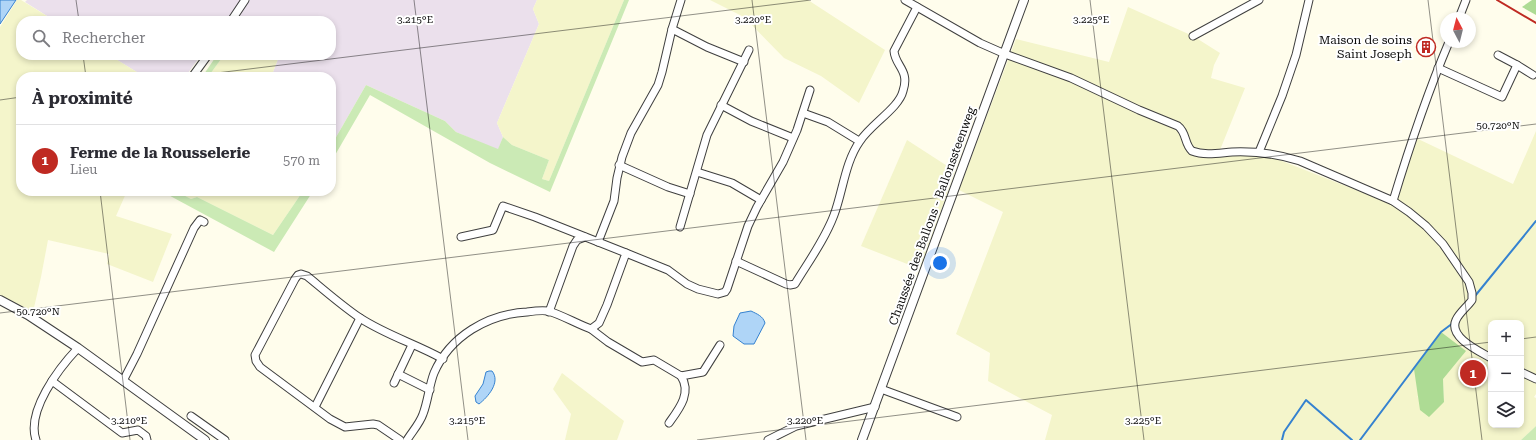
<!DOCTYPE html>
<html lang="fr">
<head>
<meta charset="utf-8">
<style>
	body { margin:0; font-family:"Roboto Serif",serif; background:#f2f2f3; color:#2b2b33 }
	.controls { position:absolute; right:12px; bottom:12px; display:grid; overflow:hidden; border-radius:8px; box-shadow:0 2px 6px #0003 }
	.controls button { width:36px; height:36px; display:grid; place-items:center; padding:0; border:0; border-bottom:1px solid #e1e1e2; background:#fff; color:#2b2b33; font:20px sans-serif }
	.compass { position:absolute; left:1440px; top:12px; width:36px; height:36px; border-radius:50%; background:#fff; box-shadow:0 2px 6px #0003; rotate:353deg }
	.you { position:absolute; left:940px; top:263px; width:14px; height:14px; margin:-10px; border:3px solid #fff; border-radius:50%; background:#1a73e8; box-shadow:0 0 0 6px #1a73e833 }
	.badge { display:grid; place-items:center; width:26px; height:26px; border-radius:50%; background:#bf2a22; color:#fff; font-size:13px; font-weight:700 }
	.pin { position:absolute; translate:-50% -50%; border:2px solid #fff; box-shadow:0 1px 4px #0006 }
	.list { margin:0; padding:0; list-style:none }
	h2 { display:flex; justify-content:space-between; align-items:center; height:52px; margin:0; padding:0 16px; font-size:17px }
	h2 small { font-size:13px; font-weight:400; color:#7c7c81 }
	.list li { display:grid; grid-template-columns:26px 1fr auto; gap:12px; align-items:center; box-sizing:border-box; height:72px; padding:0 16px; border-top:1px solid #e1e1e2 }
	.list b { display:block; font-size:15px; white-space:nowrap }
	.list p { margin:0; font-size:13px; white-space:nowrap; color:#7c7c81 }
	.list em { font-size:13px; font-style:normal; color:#7c7c81 }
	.icon { flex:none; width:22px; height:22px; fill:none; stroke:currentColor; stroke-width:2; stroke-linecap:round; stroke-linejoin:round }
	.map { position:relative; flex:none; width:1536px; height:440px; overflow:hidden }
	.search { position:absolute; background:#fff; box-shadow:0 2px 6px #0003; left:16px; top:16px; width:320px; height:44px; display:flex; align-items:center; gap:10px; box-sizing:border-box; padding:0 14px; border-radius:16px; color:#7c7c81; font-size:15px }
	.panel { position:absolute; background:#fff; box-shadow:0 2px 6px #0003; left:16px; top:72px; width:320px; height:124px; border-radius:16px }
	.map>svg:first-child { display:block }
	.industrial { fill:#ebe0ec }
	.farmland { fill:#f4f5cb; fill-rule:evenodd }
	.green { fill:#cbeab5 }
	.forest { fill:#addb94 }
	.water { fill:#afd5f7; stroke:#3582d0 }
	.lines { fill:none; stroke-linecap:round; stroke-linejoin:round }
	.stream { stroke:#3582d0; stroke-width:2 }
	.minor-casing { stroke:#3f3f3f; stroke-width:9 }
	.tertiary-casing { stroke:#3f3f3f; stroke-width:10 }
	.minor { stroke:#fff; stroke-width:7 }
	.tertiary { stroke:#fff; stroke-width:8 }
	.rail { stroke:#bf2a22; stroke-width:2 }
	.ticks { fill:none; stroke:#0c0c0c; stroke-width:1; stroke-opacity:0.45 }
	.labels { text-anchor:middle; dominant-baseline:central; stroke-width:4; stroke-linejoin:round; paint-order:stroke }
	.poi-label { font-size:12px; fill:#0c0c0c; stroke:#fff; text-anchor:end }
	.street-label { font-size:12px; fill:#0c0c0c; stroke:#fff }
	.ticks-label { font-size:10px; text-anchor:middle; fill:#0c0c0c; stroke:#fff; stroke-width:4; stroke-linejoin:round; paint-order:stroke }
</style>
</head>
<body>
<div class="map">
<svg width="1536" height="440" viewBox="0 0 1536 440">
	<rect width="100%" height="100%" fill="#fffdec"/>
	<!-- industrial -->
	<g class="industrial">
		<polygon points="27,0 537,0 533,9 539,24 497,123 503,137 498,150 456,132 445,121 366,85 331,146 331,77 286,77 273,72 278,59 276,55 331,55 331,21 55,21 25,2"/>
		<polygon points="109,55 201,55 185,77 145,77"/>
	</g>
	<!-- farmland -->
	<g class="farmland">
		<polygon points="17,0 21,0 55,21 21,21 21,55 109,55 145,77 21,77 21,191 127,191 116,216 172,234 153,282 107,264 109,254 48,240 41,277 33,312 0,295 0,27"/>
		<polygon points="537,0 624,0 549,181 542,179 549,160 512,145 503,137 497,123 539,24 533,9"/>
		<polygon points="710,0 808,0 885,50 859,103 821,76 784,58 744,17"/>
		<path d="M 1128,7 L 1193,36 L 1220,53 L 1214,65 L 1211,78 L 1245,88 L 1220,150 L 1259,152 L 1394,205 L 1416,138 L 1513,184 L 1536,131 L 1536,394 L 1534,397 L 1536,398 L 1536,426 L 1521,440 L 1045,440 L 1052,415 L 988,381 L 990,353 L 956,334 L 1003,212 L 959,190 L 1016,39 L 1109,62 ZM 1491,323 L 1521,323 L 1521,425 L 1491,425 ZM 1443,379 L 1444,402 L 1417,397 Z"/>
		<polygon points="224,55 276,55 278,59 273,72 286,77 208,77"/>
		<polygon points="907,140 955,171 920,269 861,246"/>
		<polygon points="176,191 303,191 273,235 197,197 191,199"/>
		<polygon points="562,373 624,421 617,440 565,440 571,414 553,389"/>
	</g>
	<!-- green -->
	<g class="green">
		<polygon points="624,0 629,0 550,192 490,163 370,95 331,162 331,146 366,85 445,121 456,132 498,149 503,137 512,145 549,160 542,179 549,181"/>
		<polygon points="217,55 224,55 208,77 202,77"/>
		<polygon points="161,191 176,191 191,199 197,197 273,235 303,191 313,191 274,252"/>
		<polygon points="1536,426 1536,440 1521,440"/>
	</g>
	<!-- forest -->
	<g class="forest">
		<polygon points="1532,0 1536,0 1536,15 1522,7"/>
		<polygon points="1441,332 1466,351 1443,379 1444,402 1429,417 1420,410 1414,369"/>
	</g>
	<!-- water -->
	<g class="water">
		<polygon points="0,0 16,0 0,24"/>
		<path d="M 751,311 C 757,314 763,316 765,323 L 754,344 L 744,344 L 733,336 L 734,326 L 740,313 Z"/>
		<path d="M 489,371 L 492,371 C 501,382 488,397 479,404 L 476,402 L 475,396 L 483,384 L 486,372 Z"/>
	</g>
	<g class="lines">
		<!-- stream -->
		<g class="stream">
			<polyline points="1475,296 1536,221"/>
			<polyline points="1282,440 1284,432 1306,400 1352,440"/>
			<polyline points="1360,440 1441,332 1453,323"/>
		</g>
		<defs>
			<g id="minor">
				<path d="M 905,0 L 980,43 L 1005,54 L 1071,78 L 1139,110 L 1178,126 C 1187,133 1184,144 1192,151 C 1205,156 1219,153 1232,152 C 1256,151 1278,154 1300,161 L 1393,201 L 1409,212 L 1426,226 L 1443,244 L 1469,282 L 1472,293 L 1472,300 C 1468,306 1459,313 1456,320 C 1448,337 1479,351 1491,358"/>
				<polyline points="1459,18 1466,0"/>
				<polyline points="231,21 245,0"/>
				<polyline points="672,29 707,47 744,62"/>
				<polyline points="1193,36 1259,0"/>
				<polyline points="1498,55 1517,65"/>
				<polyline points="1438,68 1502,97 1517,65 1533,75"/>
				<polyline points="192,77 208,55"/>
				<polyline points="721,105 751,121 793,138"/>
				<polyline points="803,113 828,122 859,141"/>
				<polyline points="1259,152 1282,96 1296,55 1309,0"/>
				<polyline points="619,165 668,187 690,194"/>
				<polyline points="697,172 732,183 761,200"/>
				<path d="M 1393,201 C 1409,148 1427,94 1449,42"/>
				<polyline points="680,227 707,135 749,50"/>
				<polyline points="598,242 614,201 617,178 622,157 631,133 658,85 662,72 672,29 681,0"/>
				<polyline points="626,253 668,270 687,284 698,289 718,294 725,292 727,289 748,226 757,207 783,162 797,130 810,90"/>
				<path d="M 736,261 L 786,284 L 790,285 L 795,284 C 809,261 825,239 834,215 C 843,191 845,162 860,141 C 871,124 899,108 903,91 C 910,70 895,66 894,51 L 917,7"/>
				<polyline points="549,312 573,246 577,240 585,237"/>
				<polyline points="591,329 608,342 642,362 654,360 681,376 703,372 720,345"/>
				<polyline points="1521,372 1536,379"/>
				<polyline points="398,374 430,390"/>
				<polyline points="52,381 122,433 138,430 146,436 147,440"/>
				<polyline points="123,381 137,354 194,228 200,220 204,222"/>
				<polyline points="394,383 412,345"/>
				<polyline points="881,389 957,417"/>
				<polyline points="315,407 360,318"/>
				<polyline points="191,416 225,440"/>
				<path d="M 669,423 C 679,409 692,393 681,376"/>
				<path d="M 36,440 C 26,411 59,368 78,348"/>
				<path d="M 400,440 L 378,425 L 373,424 L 345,427 L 330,419 L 260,367 L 256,361 L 255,355 L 295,279 L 298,275 L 301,274 L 307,276 C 324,290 341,305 360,318 C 386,335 416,344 443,359"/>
				<path d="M 407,440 C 412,432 420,423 423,414 C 428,401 429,386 434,373 C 450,336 488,314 527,312 C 534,311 542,310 548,311 C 560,314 579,325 591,329 L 599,323 L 607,305 L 626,253 L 535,217 L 503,206 L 493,230 L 461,237"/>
				<polyline points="768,440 796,426 875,407"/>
			</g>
			<g id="tertiary">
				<polyline points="0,300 28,315 78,348 205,440"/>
				<polyline points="862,440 1024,0"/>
			</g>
		</defs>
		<!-- minor casing -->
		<use href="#minor" class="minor-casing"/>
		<!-- tertiary casing -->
		<use href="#tertiary" class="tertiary-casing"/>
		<!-- minor -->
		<use href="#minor" class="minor"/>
		<!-- tertiary -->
		<use href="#tertiary" class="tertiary"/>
		<!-- rail -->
		<polyline class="rail" points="1497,0 1536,23"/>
	</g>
	<!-- ticks -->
	<path class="ticks" d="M 76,0 L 79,21M 414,0 L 468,440M 752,0 L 806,440M 1090,0 L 1144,440M 1428,0 L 1482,440M 83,55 L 86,77M 184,77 L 811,0M 0,100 L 21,97M 100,191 L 130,440M 0,313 L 1536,124M 1521,339 L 1536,337M 697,440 L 1491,342"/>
	<!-- icons -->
	<defs>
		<symbol id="building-ring" viewBox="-11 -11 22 22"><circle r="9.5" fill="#fff" stroke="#bf2a22" stroke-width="1.5"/><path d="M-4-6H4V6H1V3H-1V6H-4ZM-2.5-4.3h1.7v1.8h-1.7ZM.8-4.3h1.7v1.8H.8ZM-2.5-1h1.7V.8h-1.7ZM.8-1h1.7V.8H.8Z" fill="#bf2a22"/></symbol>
	</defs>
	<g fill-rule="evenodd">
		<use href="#building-ring" x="1415" y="36" width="22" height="22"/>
	</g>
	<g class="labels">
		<!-- poi labels -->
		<g class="poi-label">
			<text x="1412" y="40">Maison de soins<tspan x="1412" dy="14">Saint Joseph</tspan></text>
		</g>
		<!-- street labels -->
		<g class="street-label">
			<text transform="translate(932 216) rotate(-70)">Chaussée des Ballons - Ballonssteenweg</text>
		</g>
	</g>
	<g class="ticks-label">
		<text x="415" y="23">3.215°E</text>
		<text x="753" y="23">3.220°E</text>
		<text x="1091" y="23">3.225°E</text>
		<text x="1498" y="129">50.720°N</text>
		<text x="38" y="315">50.720°N</text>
		<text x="129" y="424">3.210°E</text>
		<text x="467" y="424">3.215°E</text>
		<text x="805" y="424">3.220°E</text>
		<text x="1143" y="424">3.225°E</text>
	</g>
</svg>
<div class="controls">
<button>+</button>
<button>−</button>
<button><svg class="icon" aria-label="layers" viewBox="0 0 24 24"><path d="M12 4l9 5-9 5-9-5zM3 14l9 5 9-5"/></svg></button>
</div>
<svg class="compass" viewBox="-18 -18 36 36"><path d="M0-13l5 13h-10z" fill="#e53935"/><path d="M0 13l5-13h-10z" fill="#7c7c81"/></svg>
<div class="you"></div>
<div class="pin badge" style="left:1473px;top:373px">1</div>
<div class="search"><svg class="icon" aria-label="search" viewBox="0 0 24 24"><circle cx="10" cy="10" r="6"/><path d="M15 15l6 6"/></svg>Rechercher</div>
<section class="panel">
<h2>À proximité<small></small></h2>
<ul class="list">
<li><span class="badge">1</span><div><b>Ferme de la Rousselerie</b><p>Lieu</p></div><em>570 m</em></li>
</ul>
</section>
</div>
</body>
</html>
